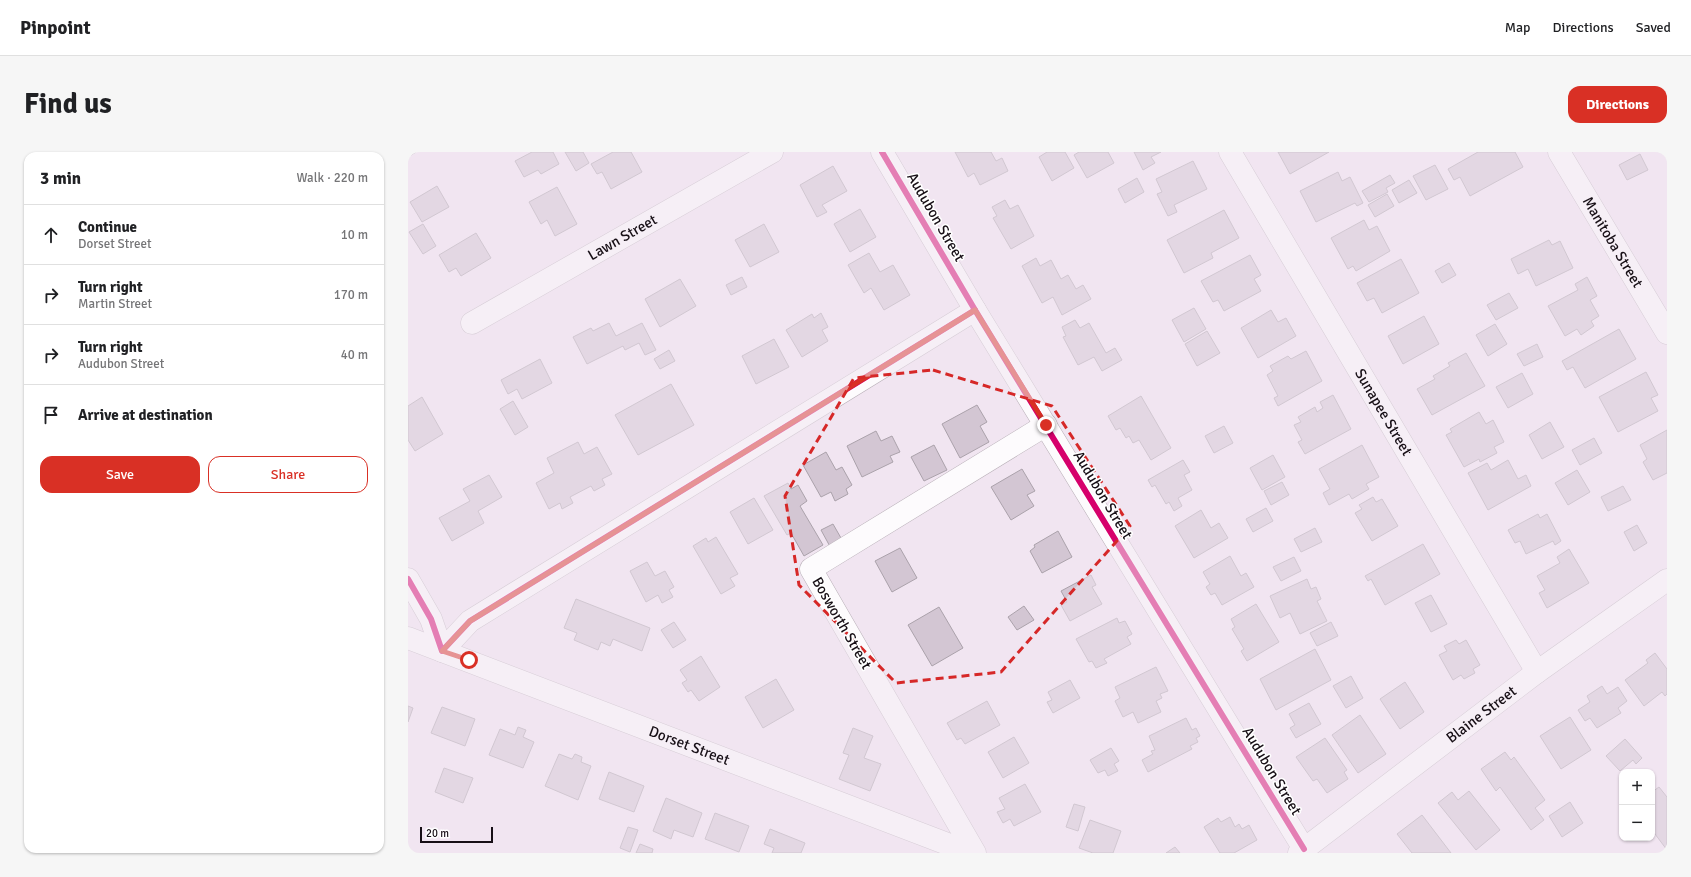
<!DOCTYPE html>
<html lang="en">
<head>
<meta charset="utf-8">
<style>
	body { margin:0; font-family:Signika,sans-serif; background:#f6f6f6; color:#202124 }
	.controls { position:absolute; right:12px; bottom:12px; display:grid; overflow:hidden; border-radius:8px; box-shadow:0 1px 3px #0004 }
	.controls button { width:36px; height:36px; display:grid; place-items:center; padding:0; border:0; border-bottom:1px solid #e0e0e0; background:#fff; color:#202124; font:20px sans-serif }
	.scale { position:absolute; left:12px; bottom:10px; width:73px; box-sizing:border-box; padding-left:4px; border:2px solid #170f16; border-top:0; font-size:11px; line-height:14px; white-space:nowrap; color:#170f16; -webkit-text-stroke:3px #fff; paint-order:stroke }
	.stop { position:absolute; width:12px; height:12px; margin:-9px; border:3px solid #d93025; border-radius:50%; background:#fff }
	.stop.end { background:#d93025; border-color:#fff; box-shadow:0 1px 4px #0008 }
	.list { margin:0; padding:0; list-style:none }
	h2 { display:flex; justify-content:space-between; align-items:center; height:52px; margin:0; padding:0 16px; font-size:17px }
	h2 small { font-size:13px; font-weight:400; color:#757577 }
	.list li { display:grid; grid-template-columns:26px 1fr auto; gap:12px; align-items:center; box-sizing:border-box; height:60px; padding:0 16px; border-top:1px solid #e0e0e0 }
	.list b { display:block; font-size:15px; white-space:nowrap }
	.list p { margin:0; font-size:13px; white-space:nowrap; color:#757577 }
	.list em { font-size:13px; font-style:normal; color:#757577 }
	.actions { display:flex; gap:8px; padding:12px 16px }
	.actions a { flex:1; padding:9px 0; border:1px solid #d93025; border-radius:12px; text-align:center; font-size:14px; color:#d93025 }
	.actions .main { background:#d93025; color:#fff }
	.icon { flex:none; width:22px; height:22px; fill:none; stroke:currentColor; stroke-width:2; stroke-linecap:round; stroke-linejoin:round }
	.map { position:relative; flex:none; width:1259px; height:701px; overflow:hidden; border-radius:12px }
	header { display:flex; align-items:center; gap:24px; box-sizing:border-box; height:56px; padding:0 20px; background:#fff; border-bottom:1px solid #e0e0e0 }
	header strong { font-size:19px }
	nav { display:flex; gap:22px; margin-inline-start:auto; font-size:14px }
	.intro { display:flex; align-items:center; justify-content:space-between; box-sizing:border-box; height:96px; padding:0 24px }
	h1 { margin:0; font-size:28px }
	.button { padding:10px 18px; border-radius:12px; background:#d93025; color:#fff; font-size:14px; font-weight:700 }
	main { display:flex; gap:24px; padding:0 24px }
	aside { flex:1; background:#fff; border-radius:12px; box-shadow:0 1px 3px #0004 }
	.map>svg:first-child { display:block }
	.building { fill:#d3c6d3; stroke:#aba2ab }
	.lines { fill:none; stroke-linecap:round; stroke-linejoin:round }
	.minor-casing { stroke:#b8afb7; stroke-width:23 }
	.minor { stroke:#fdfbfd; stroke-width:22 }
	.cycleway-casing { stroke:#fff; stroke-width:8 }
	.cycleway { stroke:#d6006c; stroke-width:6 }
	.route { stroke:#d93025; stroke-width:5 }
	.marked { fill:none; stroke:#d62828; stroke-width:3; stroke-dasharray:8 5; stroke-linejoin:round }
	.labels { text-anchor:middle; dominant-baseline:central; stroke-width:3; stroke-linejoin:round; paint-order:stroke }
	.street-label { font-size:15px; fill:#170f16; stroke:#fff }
</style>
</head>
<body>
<header>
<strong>Pinpoint</strong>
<nav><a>Map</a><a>Directions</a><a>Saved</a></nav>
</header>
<div class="intro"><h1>Find us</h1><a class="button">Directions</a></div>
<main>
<aside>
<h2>3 min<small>Walk · 220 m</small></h2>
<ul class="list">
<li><svg class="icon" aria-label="ahead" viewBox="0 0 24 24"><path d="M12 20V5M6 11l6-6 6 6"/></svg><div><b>Continue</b><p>Dorset Street</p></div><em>10 m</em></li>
<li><svg class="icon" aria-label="right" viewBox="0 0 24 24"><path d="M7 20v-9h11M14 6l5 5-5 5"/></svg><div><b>Turn right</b><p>Martin Street</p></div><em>170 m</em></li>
<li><svg class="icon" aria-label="right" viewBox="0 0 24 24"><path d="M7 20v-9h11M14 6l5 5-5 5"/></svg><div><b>Turn right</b><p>Audubon Street</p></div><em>40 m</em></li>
<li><svg class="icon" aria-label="arrive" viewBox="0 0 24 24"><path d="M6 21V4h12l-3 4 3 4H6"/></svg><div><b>Arrive at destination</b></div></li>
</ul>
<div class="actions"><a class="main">Save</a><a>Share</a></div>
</aside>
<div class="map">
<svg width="1259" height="701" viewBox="0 0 1259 701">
	<rect width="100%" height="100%" fill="#f1e5f1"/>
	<!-- building -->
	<g class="building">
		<polygon points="0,0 8,0 0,5"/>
		<polygon points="124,0 145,0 151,12 133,22 130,18 116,25 107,9"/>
		<polygon points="157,0 175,0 181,11 168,19"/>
		<polygon points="205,0 223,0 234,20 203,37 194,20 189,22 183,12"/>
		<polygon points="547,0 583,0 588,9 594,6 600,19 572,33 566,21 560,25"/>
		<polygon points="639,0 657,0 666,16 644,29 631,5"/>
		<polygon points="671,0 700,0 706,11 679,26 666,3"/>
		<polygon points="726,0 753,0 743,5 747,11 735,18"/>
		<polygon points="870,0 921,0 882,22"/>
		<polygon points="1070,0 1107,0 1115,15 1062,44 1052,25 1046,28 1040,17"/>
		<polygon points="1232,2 1240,18 1219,28 1211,13"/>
		<polygon points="785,9 799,37 766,53 769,60 760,64 749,42 754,40 748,27"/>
		<polygon points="1027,13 1040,37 1018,48 1005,24"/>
		<polygon points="425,14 439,39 414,53 419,60 409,65 392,33"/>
		<polygon points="930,20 934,29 942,25 955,51 949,54 947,51 908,70 892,39"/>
		<polygon points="982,23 987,31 978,36 980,40 961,50 954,39"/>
		<polygon points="729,26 736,40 717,51 710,37"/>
		<polygon points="1001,28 1009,41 991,51 984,38"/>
		<polygon points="29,34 41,55 14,70 2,50"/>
		<polygon points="149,35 169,72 147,84 139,68 133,72 121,50"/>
		<polygon points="979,42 986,54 967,65 960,53"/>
		<polygon points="597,48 602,57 610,53 626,84 603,97 585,66 589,64 584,55"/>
		<polygon points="452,57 468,85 442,100 426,72"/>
		<polygon points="816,58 831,86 803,101 805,106 776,121 759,88"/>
		<polygon points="956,68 961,78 969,74 982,99 948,119 945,114 940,117 923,86"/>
		<polygon points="15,72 28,94 15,102 1,80"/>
		<polygon points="356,72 371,100 342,115 327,88"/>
		<polygon points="68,81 83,106 53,124 48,116 41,120 31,103"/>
		<polygon points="1141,88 1144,93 1152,89 1165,116 1128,134 1120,117 1110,122 1103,107"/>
		<polygon points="461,101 472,120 485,113 502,143 476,158 463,136 456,141 440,113"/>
		<polygon points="842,103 853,123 846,127 853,139 816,159 810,148 805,150 793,129"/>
		<polygon points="628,106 632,114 643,108 653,127 660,123 668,137 675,133 683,147 654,163 645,145 634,151 614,114"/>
		<polygon points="993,107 1011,141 974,161 966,146 959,149 949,131"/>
		<polygon points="1041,111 1048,123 1034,131 1027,119"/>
		<polygon points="334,125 339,135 323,143 318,133"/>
		<polygon points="1179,125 1189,144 1182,148 1191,164 1183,169 1186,174 1173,183 1169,177 1157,184 1140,154 1170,138 1167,132"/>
		<polygon points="272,127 288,154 252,175 237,147"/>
		<polygon points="1101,141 1110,156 1088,168 1079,153"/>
		<polygon points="786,156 798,177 776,190 764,168"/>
		<polygon points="863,158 870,170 878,166 888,184 850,206 833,176"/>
		<polygon points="413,161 420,175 414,178 420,189 394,205 378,178 404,162 406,166"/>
		<polygon points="1016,164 1031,192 995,212 980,184"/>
		<polygon points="667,168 672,176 681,171 698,201 707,196 714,208 694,219 686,205 670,213 655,185 658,184 654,175"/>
		<polygon points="201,171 208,184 234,171 248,198 237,203 231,191 217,198 215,194 179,212 165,185 183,176 185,179"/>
		<polygon points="1087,172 1099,192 1080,204 1068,183"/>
		<polygon points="1211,177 1228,207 1177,236 1165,215 1159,218 1154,209"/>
		<polygon points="799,179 812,201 789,214 777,192"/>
		<polygon points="366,187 381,215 348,232 334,204"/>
		<polygon points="1129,192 1135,205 1116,214 1109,202"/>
		<polygon points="261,198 267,209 252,217 246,207"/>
		<polygon points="898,199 914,229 870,254 866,246 870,244 859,223 865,219 862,214 880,204 883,207"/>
		<polygon points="1058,201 1077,234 1024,263 1009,237 1027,227 1025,224 1042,214 1040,211"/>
		<polygon points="132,207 144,231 114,247 109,237 100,242 93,228"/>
		<polygon points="1238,220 1250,243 1243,246 1250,259 1210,280 1191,245"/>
		<polygon points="1114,221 1125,242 1100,256 1088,235"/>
		<polygon points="263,232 286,273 230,303 207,263"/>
		<polygon points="925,243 943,277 897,302 890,290 894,288 886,273 893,270 890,265 907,255 909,260 915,256 912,250"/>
		<polygon points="733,244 763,296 743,308 731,288 725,291 721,284 718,286 712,276 708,278 700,264"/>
		<polygon points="14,245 35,282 7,299 0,288 0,254"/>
		<polygon points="105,249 120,275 107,283 92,257"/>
		<polygon points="569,253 579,270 572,274 581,290 552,306 534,272"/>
		<polygon points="1071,260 1078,272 1085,268 1096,290 1086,295 1089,301 1072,310 1071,307 1056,315 1038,283 1044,280 1042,277"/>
		<polygon points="1142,270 1156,295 1134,307 1121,283"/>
		<polygon points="816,274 825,291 806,301 797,284"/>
		<polygon points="1259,278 1259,321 1245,328 1235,310 1239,307 1232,293"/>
		<polygon points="468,279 473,289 484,284 492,300 482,304 485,310 454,325 439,294"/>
		<polygon points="1186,286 1194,301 1172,313 1164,298"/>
		<polygon points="170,290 176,302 189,295 204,322 194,327 197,333 186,339 183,334 162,345 165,351 154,357 152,351 141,357 128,331 146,321 139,306"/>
		<polygon points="526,293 539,318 516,329 503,305"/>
		<polygon points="954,293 971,325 958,332 961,337 944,347 941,342 921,353 915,341 922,337 911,317"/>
		<polygon points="418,300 428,318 434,315 444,333 438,337 440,342 427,349 423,340 413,345 395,313"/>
		<polygon points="865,303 877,325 854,338 842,316"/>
		<polygon points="775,308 782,320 776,323 784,338 770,346 774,354 766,359 761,350 758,352 747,333 744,335 740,328"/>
		<polygon points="1100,308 1110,327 1118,323 1123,334 1080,358 1060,321 1079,311 1083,318"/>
		<polygon points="614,317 627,339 619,343 626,354 603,368 583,335"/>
		<polygon points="1169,318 1182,340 1160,353 1147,331"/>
		<polygon points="81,323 94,345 70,359 76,371 44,389 31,366 62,349 55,337"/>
		<polygon points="874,330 881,343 863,353 856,339"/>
		<polygon points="380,331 383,337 390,333 399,349 392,354 415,393 396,404 383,381 379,383 356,344"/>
		<polygon points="1215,334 1223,348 1200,359 1193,345"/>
		<polygon points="965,345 968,350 974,347 990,374 964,389 947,361 954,357 951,353"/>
		<polygon points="346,346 365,378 340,392 322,360"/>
		<polygon points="858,356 865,369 845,380 838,367"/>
		<polygon points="793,358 803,376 811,371 820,386 786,406 767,374"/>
		<polygon points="1130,362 1132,366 1139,362 1153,389 1147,393 1145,389 1118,402 1112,389 1107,391 1100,378"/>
		<polygon points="425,372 437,393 425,400 413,378"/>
		<polygon points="1229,373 1239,391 1226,399 1216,380"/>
		<polygon points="907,376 914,390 893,400 886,387"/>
		<polygon points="650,379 664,405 634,421 622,399 627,395 626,393"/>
		<polygon points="308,385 330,422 322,426 327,434 313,442 285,394 298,386 300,390"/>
		<polygon points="1015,392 1032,422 977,453 963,427 960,429 957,424"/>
		<polygon points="492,396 509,426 484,440 467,409"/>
		<polygon points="1161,397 1181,431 1139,456 1131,441 1137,438 1129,424 1152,411 1149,405"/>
		<polygon points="822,404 833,424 838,421 846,435 814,453 807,441 803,443 798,435 802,432 795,420"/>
		<polygon points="886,405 893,419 873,429 865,415"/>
		<polygon points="239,410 247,424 257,419 266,435 261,438 265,445 254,451 250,443 238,450 222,419"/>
		<polygon points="683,423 688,433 684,435 694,452 662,469 653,453 659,450 653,439"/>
		<polygon points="899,427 903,437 908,435 913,447 909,449 919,469 892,482 882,461 872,466 862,444"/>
		<polygon points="1023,443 1039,472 1023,480 1007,451"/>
		<polygon points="168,447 242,476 234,499 205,487 202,494 193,490 190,498 166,488 169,481 156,476"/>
		<polygon points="848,452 871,490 839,509 833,499 836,497 824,477 827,475 823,467"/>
		<polygon points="616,454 626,468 609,478 600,465"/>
		<polygon points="531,455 555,496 524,514 500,473"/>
		<polygon points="709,466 711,471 717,469 724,482 719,485 723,492 696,507 699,511 688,516 684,509 681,510 668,487"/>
		<polygon points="266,470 278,488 265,496 253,478"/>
		<polygon points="923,470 930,484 909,494 902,481"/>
		<polygon points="1048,488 1051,492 1058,488 1072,513 1065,517 1067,521 1056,527 1053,523 1045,528 1031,503 1039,499 1036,494"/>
		<polygon points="907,497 923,528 868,558 852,527"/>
		<polygon points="1247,501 1259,517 1259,542 1257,544 1254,540 1236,554 1217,528 1240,511 1238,508"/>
		<polygon points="293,504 312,535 291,549 283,538 280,540 274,531 279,528 272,518"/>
		<polygon points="748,515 760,539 752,542 754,546 748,549 753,560 730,571 725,560 715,565 707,549 712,546 707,535"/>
		<polygon points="943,524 955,546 938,556 925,534"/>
		<polygon points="368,527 386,558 355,576 337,545"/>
		<polygon points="662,528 672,546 645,561 639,550 644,548 640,540"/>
		<polygon points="997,530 1016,560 992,577 972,547"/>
		<polygon points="1194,534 1199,542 1210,535 1219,549 1210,556 1213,561 1189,576 1182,566 1177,569 1170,558 1182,550 1179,544"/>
		<polygon points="579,549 592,573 557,592 553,586 549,588 539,571"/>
		<polygon points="901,551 913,572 888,586 882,576 887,573 881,562"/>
		<polygon points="0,554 5,556 0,570"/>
		<polygon points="34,555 67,567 57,594 23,581"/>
		<polygon points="952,563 978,602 950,621 924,583"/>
		<polygon points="1162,565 1183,598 1153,617 1132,584"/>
		<polygon points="778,566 784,578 788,576 792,584 788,586 790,590 782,594 784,597 740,620 734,608 745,602 743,599 747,598 741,584"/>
		<polygon points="110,575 118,578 115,585 126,590 115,616 81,603 92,577 107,583"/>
		<polygon points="445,576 465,584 456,606 473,612 462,639 431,627 441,603 435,601"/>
		<polygon points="606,585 621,611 595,626 580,600"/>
		<polygon points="917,586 939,618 936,620 940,627 919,641 909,627 905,629 888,605"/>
		<polygon points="1217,587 1234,606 1228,612 1225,608 1212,619 1198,604"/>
		<polygon points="703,596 711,609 706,612 710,619 700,624 697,618 690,621 682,608"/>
		<polygon points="1097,600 1103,608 1106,605 1137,648 1127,656 1136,668 1123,678 1092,635 1088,639 1073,617"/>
		<polygon points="151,602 164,607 167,602 174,605 173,610 183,614 170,648 137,634"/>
		<polygon points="36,616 65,626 55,651 27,640"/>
		<polygon points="201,620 236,634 226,660 191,647"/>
		<polygon points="617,632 633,660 606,674 602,667 595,671 589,660 597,657 591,646"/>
		<polygon points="1251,635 1259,645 1259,698 1244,678 1244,640"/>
		<polygon points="1061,639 1092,678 1068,698 1030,651 1044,640 1050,648"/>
		<polygon points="258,646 294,661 285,685 266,678 263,687 245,679"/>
		<polygon points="1162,650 1175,671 1154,685 1141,664"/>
		<polygon points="666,652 677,655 670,679 658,675"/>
		<polygon points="307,661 341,674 331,700 297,687"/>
		<polygon points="1014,663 1043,701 1004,701 989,682"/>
		<polygon points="822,665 827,675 831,672 834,677 841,673 849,688 826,701 812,701 796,675 810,666 813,670"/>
		<polygon points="682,668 713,679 705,701 685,701 671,696"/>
		<polygon points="220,675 230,678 222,700 212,696"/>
		<polygon points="362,677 397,691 393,701 364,701 366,696 356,692"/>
		<polygon points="232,692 245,697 244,701 228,701"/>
		<polygon points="767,695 772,701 758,701"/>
	</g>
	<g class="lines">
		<defs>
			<g id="minor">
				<polyline points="474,0 567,158 896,697"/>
				<path id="s1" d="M 822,0 L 1129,520"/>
				<path id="s2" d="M 1151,0 L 1259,181"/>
				<path id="s3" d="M 64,171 L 364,0"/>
				<polyline points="0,427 23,467 34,499 62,469 567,158"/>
				<path id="s4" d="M 0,486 L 563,701"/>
				<polyline points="567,701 403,417 638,273"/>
				<path id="s5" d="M 891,701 L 1129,520 L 1259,428"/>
			</g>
		</defs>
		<!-- minor casing -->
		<use href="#minor" class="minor-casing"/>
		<!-- minor -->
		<use href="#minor" class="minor"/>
		<defs>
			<g id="cycleway">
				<polyline points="474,0 567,158 896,697"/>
				<polyline points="0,427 23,467 34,499 62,469 567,158"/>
			</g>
		</defs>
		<!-- cycleway casing -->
		<use href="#cycleway" class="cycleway-casing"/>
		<!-- cycleway -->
		<use href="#cycleway" class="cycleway"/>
	</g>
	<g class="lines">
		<!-- route -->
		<polyline class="route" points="61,508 34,499 62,469 567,158 638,273"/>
	</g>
	<!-- marked area -->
	<path d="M0 0H1259V701H0ZM 525,218 L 644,254 L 722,374 L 593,520 L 488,531 L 391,433 L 377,344 L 446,226 Z" fill="#f1e5f1" fill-opacity=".55" fill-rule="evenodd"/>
	<path class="marked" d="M 525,218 L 644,254 L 722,374 L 593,520 L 488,531 L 391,433 L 377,344 L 446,226 Z"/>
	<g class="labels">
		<!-- street labels -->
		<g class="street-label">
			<text transform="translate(528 65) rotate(60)">Audubon Street</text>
			<text stroke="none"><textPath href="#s3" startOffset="173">Lawn Street</textPath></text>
			<text stroke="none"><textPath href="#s2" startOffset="105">Manitoba Street</textPath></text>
			<text stroke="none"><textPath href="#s1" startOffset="302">Sunapee Street</textPath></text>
			<text transform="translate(695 343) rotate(59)">Audubon Street</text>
			<text transform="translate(434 471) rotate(60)">Bosworth Street</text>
			<text stroke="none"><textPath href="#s5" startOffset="229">Blaine Street</textPath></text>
			<text stroke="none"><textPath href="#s4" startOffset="301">Dorset Street</textPath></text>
			<text transform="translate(864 619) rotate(59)">Audubon Street</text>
		</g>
	</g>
</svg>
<div class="controls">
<button>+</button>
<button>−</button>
</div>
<div class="scale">20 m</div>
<div class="stop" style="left:61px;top:508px"></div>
<div class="stop end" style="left:638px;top:273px"></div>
</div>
</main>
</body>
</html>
